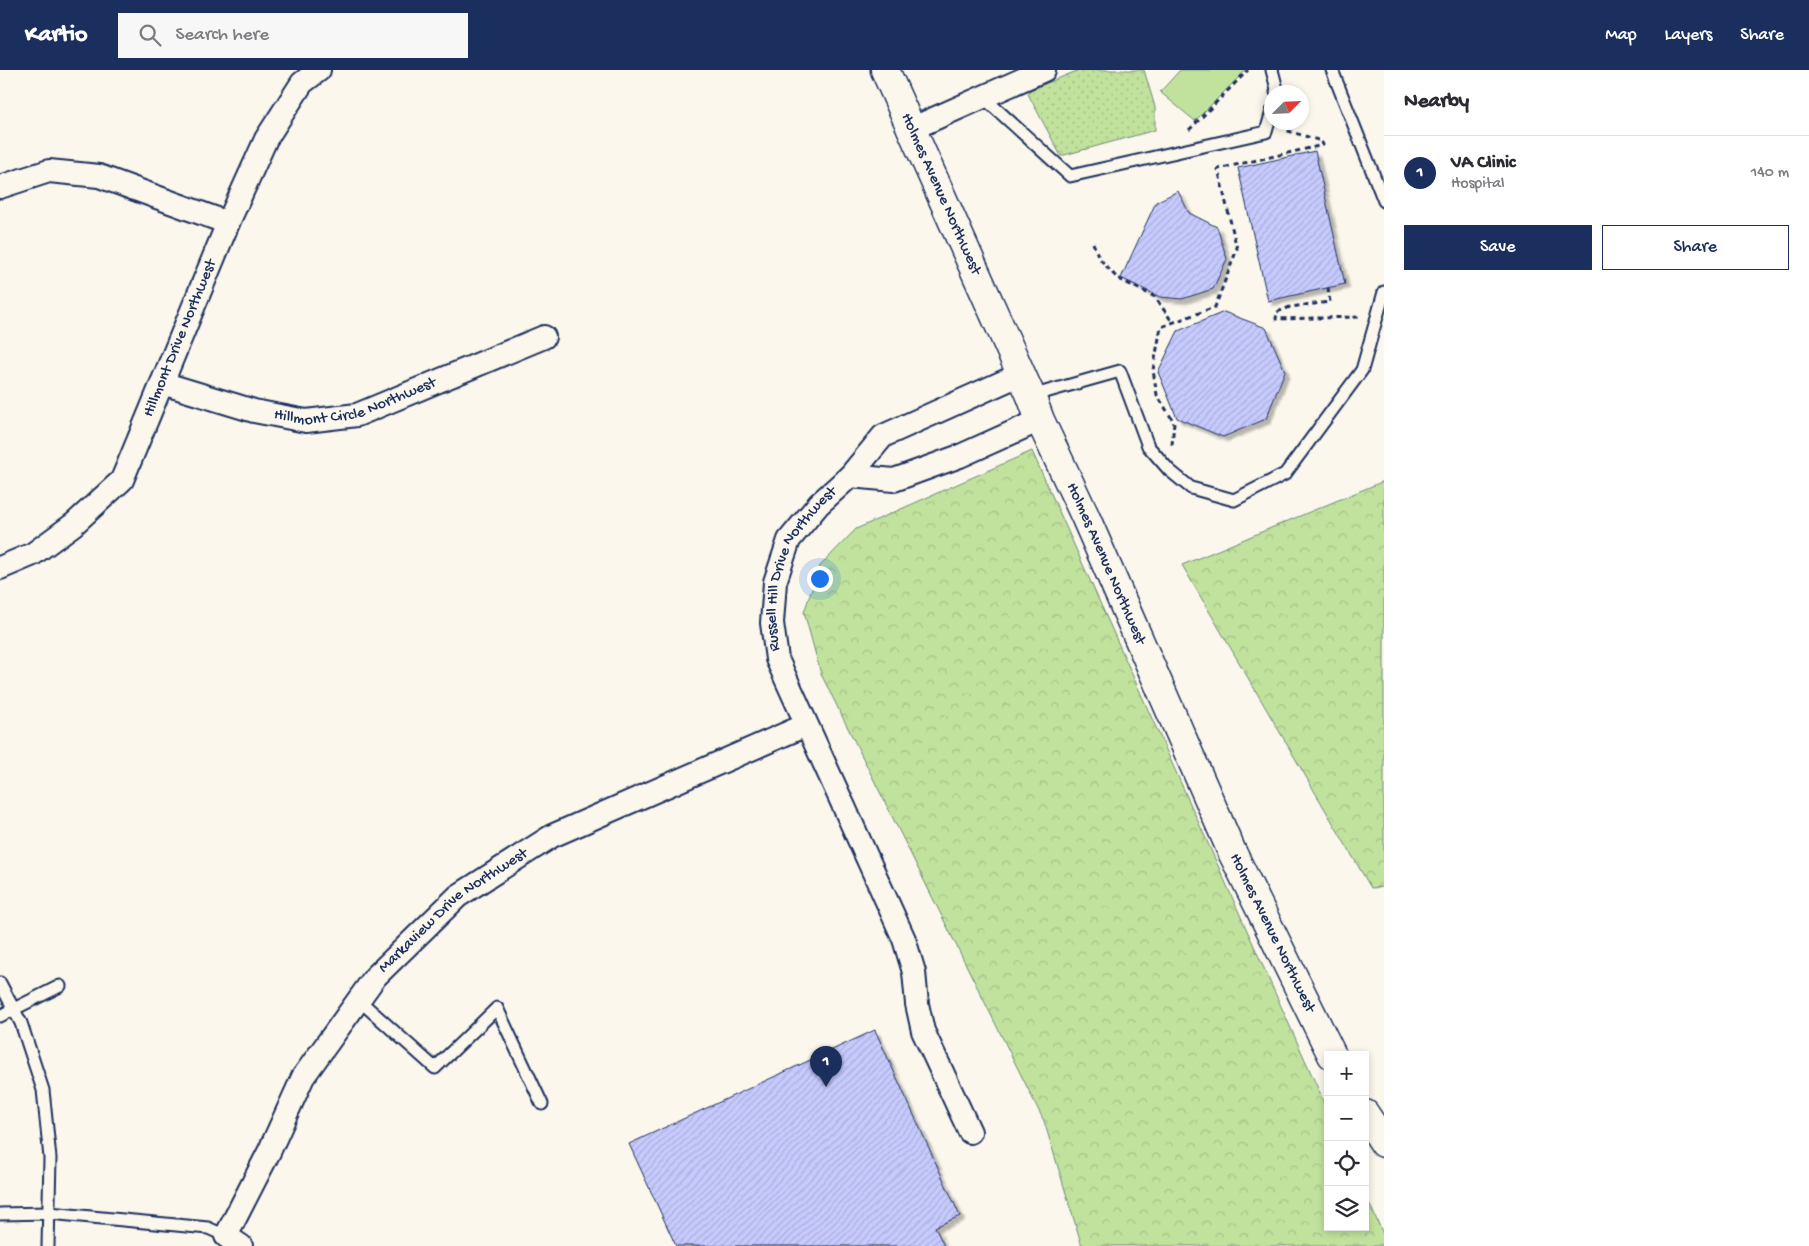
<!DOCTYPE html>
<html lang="en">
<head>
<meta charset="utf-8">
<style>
	body { margin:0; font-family:"Gochi Hand",sans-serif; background:#f7f7f7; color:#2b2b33 }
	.controls { position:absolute; right:15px; bottom:15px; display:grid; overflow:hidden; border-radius:0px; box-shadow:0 2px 8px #0003 }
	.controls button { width:45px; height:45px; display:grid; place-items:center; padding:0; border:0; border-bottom:1px solid #e1e1e2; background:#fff; color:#2b2b33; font:25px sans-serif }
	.compass { position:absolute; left:1264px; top:15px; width:45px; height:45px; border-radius:50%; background:#fff; box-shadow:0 2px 8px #0003; rotate:66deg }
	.you { position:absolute; left:819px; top:508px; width:18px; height:18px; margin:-12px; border:4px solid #fff; border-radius:50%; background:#1a73e8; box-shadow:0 0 0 8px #1a73e833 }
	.badge { display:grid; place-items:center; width:32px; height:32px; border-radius:50%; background:#1b2f5e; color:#fff; font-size:16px; font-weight:700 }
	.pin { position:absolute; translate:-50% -41px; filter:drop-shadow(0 1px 2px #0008) }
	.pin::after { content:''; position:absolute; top:26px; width:18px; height:15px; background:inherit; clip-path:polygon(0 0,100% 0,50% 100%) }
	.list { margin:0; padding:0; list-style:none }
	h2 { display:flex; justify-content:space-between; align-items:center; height:65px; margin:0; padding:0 20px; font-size:21px }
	h2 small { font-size:16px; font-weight:400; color:#7c7c81 }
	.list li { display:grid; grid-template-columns:32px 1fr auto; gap:15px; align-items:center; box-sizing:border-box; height:75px; padding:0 20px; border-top:1px solid #e1e1e2 }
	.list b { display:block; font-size:19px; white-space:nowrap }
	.list p { margin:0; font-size:16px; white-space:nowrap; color:#7c7c81 }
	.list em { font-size:16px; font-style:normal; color:#7c7c81 }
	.actions { display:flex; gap:10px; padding:15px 20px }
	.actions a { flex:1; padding:11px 0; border:1px solid #1b2f5e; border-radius:0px; text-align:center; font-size:18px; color:#1b2f5e }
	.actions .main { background:#1b2f5e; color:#fff }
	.icon { flex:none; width:28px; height:28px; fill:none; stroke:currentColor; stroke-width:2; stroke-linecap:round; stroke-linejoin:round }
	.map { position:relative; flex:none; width:1384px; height:1176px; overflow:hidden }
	header { display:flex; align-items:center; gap:30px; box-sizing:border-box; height:70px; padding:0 25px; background:#1b2f5e; color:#fff }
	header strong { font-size:24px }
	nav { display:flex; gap:28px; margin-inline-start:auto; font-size:18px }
	.search { width:350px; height:45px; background:#f7f7f7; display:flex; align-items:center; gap:12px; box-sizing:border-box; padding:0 18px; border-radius:0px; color:#7c7c81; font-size:19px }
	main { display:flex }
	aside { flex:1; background:#fff }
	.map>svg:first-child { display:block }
	.forest { fill:url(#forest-crowns); stroke:#6e887d }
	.park { fill:url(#park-dots); stroke:#6e887d }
	.pitch { fill:#c1e29c; stroke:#6e887d }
	.building { fill:url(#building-hatch); stroke:#1b2f5e; filter:url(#shadow) }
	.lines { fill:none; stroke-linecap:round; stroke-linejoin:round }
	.service-casing { stroke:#1b2f5e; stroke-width:15 }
	.minor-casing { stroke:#1b2f5e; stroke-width:26 }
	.secondary-casing { stroke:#1b2f5e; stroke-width:31 }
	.path { stroke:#1b2f5e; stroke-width:3; stroke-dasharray:5 4; stroke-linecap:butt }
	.service { stroke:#fbf7ec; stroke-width:11 }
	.minor { stroke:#fbf7ec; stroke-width:22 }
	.secondary { stroke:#fbf7ec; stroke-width:28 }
	.labels { text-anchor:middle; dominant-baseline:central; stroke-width:4.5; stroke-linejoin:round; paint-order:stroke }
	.street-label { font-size:16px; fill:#1b2f5e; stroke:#fbf7ec }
</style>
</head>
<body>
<header>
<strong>Kartio</strong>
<div class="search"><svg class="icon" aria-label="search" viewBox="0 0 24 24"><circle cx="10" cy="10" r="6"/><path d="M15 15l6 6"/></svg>Search here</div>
<nav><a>Map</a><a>Layers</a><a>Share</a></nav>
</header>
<main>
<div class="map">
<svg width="1384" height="1176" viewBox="0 0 1384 1176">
	<defs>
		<pattern id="forest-crowns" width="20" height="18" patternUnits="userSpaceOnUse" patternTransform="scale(1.25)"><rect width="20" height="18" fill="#c1e29c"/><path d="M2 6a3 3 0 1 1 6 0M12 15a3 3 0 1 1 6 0" fill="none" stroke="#a5c289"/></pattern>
		<pattern id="park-dots" width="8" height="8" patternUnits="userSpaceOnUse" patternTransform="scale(1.25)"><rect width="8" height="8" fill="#c1e29c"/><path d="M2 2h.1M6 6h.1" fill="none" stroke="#a5c289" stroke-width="1.8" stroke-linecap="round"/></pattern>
		<pattern id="building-hatch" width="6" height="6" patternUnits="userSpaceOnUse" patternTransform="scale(1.25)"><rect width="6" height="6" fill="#c6cafd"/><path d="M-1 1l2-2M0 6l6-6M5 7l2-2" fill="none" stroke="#aaaedb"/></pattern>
		<filter id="shadow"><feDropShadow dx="4.5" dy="4.5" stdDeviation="1" flood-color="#0004"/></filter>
	</defs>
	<rect width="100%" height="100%" fill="#fbf7ec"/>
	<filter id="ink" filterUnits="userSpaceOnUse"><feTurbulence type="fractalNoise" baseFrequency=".02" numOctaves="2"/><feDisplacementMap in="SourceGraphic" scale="10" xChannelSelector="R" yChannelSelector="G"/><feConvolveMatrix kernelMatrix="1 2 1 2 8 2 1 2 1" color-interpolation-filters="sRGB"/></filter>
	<g filter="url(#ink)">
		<!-- forest -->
		<g class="forest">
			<polygon points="1032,381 1328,1041 1328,1157 1365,1157 1365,1124 1384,1166 1384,1176 1082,1176 1044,1051 821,604 804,542 820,496 856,459"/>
			<polygon points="1384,411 1384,817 1371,818 1182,495"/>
		</g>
		<!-- park -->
		<polygon class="park" points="1079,0 1144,0 1155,37 1155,60 1061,86 1028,24 1030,20"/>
		<!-- pitch -->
		<polygon class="pitch" points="1180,0 1246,0 1195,51 1160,22"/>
		<!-- building -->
		<g class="building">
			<polygon points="1315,81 1345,214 1268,231 1238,98"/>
			<polygon points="1178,121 1189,143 1217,157 1227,189 1213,219 1182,229 1160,227 1121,208 1156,132"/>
			<polygon points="1224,242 1266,258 1285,301 1266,349 1223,367 1177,348 1158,302 1178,261"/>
			<polygon points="875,960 960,1146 935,1157 944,1176 676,1176 629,1074"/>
		</g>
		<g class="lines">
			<defs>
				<g id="service">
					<polyline points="1272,0 1277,19 1276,22"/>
					<polyline points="1332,0 1384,131"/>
					<polyline points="983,27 1070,106 1266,62 1272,41"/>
					<polyline points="1031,326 1120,301 1148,376 1169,400 1191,418 1234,430 1285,404 1362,300 1384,222"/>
					<polyline points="0,913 21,953 43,1020 50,1088 48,1176"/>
					<polyline points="359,930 435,998 497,938 542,1034"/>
					<polyline points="0,946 60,916"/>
					<polyline points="0,1144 49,1143 208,1158 226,1166"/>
				</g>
				<g id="minor">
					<polyline points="911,59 1044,0"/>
					<polyline points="0,117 49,101 99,106 228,153"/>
					<path id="s1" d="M 162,313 L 254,341 L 306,351 L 357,345 L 544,267"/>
					<polyline points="850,406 894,410 960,386 1040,350"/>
					<path id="s2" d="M 0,498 L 33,484 L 74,454 L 122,410 L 228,153 L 266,69 L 302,13 L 319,0"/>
					<path id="s3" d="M 970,1062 L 923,961 L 917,934 L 914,902 L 904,869 L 777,589 L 772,553 L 775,512 L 789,470 L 819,434 L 850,406 L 883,366 L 1021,304"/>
					<path id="s4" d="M 241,1176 L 226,1166 L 269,1082 L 303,1007 L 375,907 L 458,826 L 552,766 L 806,655"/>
				</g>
				<g id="secondary">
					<path id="s5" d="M 885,0 L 1031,326 L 1040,350 L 1085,446 L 1232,782 L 1332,985"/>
					<polyline points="1365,1044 1384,1073"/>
				</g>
			</defs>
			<!-- service casing -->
			<use href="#service" class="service-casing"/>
			<!-- minor casing -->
			<use href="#minor" class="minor-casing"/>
			<!-- secondary casing -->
			<use href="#secondary" class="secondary-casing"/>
			<!-- path -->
			<g class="path">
				<polyline points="1189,60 1248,0"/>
				<polyline points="1093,173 1099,188 1117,208 1155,227 1173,253"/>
				<polyline points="1328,218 1330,232 1290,237 1277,242 1276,249 1359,247"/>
				<polyline points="1172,375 1174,352 1157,325 1153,300 1161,257 1215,237 1237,179 1218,99 1323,75 1321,71 1285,60"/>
			</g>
			<!-- service -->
			<use href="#service" class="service"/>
			<!-- minor -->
			<use href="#minor" class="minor"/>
			<!-- secondary -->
			<use href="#secondary" class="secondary"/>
		</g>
	</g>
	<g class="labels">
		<!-- street labels -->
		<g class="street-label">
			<text stroke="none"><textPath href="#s5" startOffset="136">Holmes Avenue Northwest</textPath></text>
			<text stroke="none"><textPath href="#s2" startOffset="305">Hillmont Drive Northwest</textPath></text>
			<text stroke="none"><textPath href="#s1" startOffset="201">Hillmont Circle Northwest</textPath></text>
			<text stroke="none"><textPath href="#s5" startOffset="541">Holmes Avenue Northwest</textPath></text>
			<text stroke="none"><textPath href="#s3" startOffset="612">Russell Hill Drive Northwest</textPath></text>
			<text stroke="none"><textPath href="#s4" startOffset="421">Markaview Drive Northwest</textPath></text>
			<text stroke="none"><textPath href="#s5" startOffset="946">Holmes Avenue Northwest</textPath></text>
		</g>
	</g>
</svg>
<div class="controls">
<button>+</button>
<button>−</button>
<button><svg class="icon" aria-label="locate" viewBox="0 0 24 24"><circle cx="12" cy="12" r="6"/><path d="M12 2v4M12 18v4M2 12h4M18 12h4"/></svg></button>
<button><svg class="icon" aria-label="layers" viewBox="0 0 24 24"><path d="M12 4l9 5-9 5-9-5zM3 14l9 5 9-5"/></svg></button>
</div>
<svg class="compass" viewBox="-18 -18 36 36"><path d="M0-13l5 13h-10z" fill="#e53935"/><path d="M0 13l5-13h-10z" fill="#7c7c81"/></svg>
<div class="you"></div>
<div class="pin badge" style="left:826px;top:1017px">1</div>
</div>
<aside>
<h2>Nearby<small></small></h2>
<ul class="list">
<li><span class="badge">1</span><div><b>VA Clinic</b><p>Hospital</p></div><em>140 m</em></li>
</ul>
<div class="actions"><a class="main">Save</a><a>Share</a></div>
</aside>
</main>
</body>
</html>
